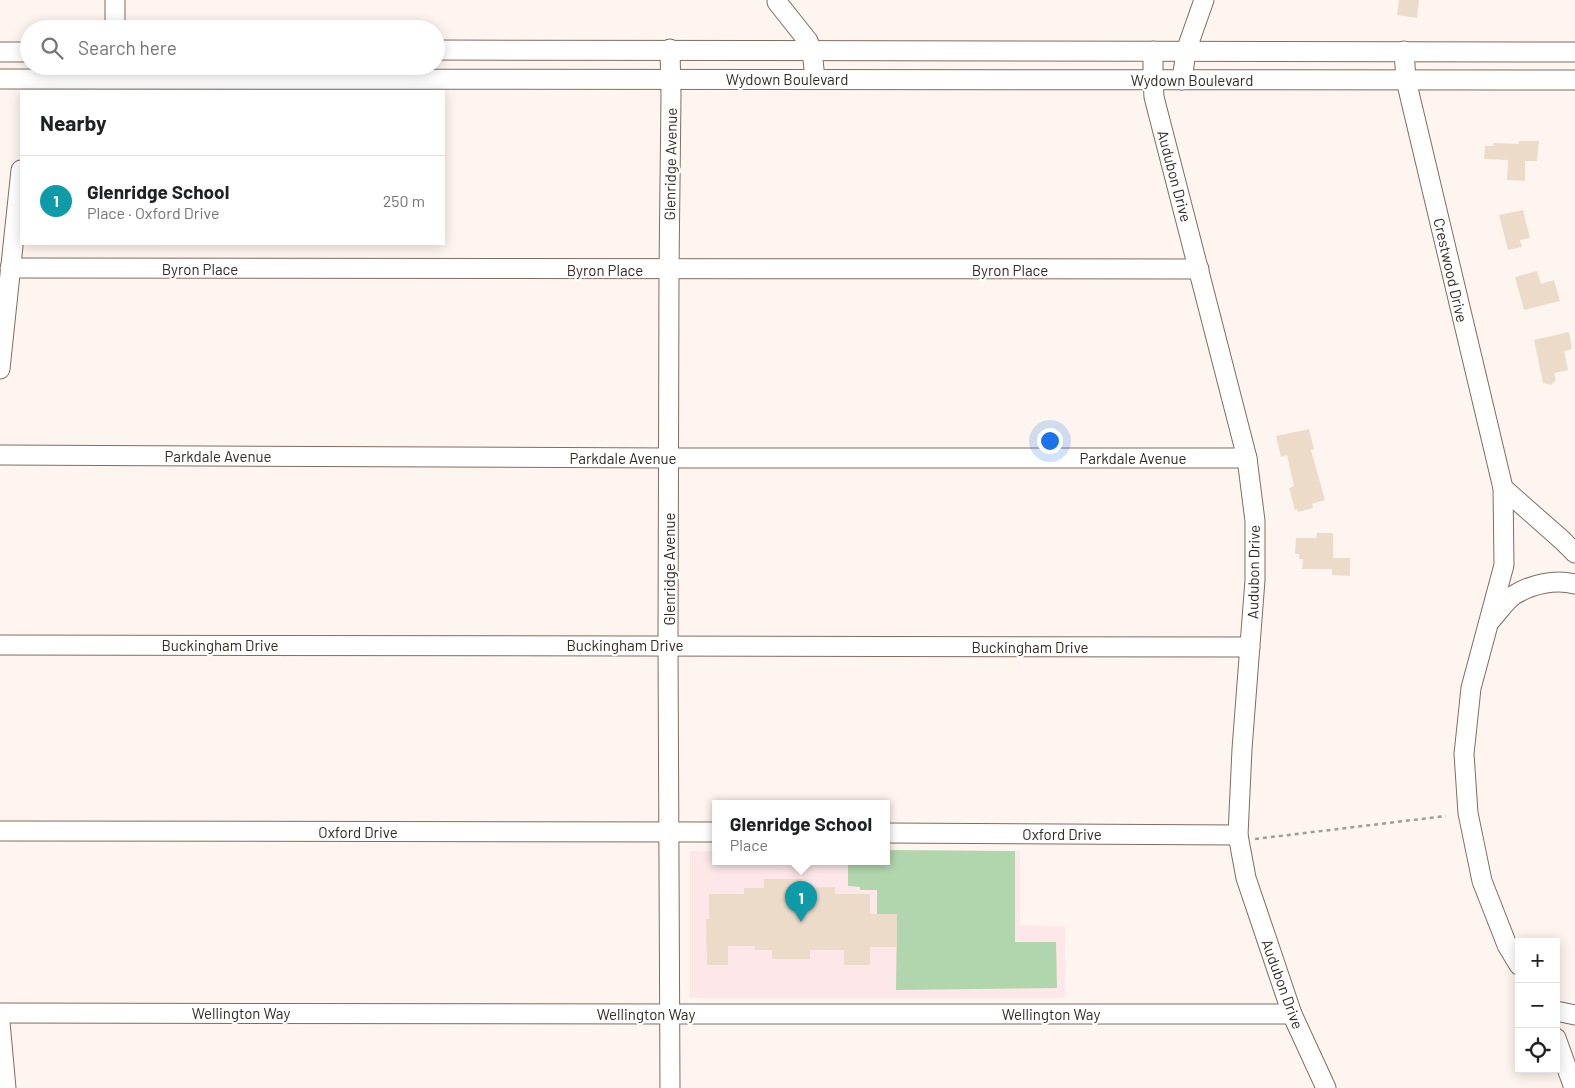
<!DOCTYPE html>
<html lang="en">
<head>
<meta charset="utf-8">
<style>
	body { margin:0; font-family:Barlow,sans-serif; background:#f6f6f6; color:#202124 }
	.controls { position:absolute; right:15px; bottom:15px; display:grid; overflow:hidden; border-radius:0px; box-shadow:0 2px 12px #0003 }
	.controls button { width:45px; height:45px; display:grid; place-items:center; padding:0; border:0; border-bottom:1px solid #e0e0e0; background:#fff; color:#202124; font:25px sans-serif }
	.you { position:absolute; left:1049px; top:440px; width:18px; height:18px; margin:-12px; border:4px solid #fff; border-radius:50%; background:#1a73e8; box-shadow:0 0 0 8px #1a73e833 }
	.badge { display:grid; place-items:center; width:32px; height:32px; border-radius:50%; background:#d93025; color:#fff; font-size:16px; font-weight:700 }
	.pin { position:absolute; translate:-50% -41px; filter:drop-shadow(0 1px 2px #0008) }
	.pin::after { content:''; position:absolute; top:26px; width:18px; height:15px; background:inherit; clip-path:polygon(0 0,100% 0,50% 100%) }
	.popup { position:absolute; left:712px; top:800px; width:178px; height:65px; box-sizing:border-box; display:grid; place-content:center; border-radius:0px; background:#fff; filter:drop-shadow(0 1px 4px #0005); font-size:16px; white-space:nowrap; color:#757577 }
	.popup b { font-size:19px; color:#202124 }
	.popup::after { content:''; position:absolute; left:50%; top:100%; margin-left:-10px; border:10px solid transparent; border-top-color:#fff }
	.list { margin:0; padding:0; list-style:none }
	h2 { display:flex; justify-content:space-between; align-items:center; height:65px; margin:0; padding:0 20px; font-size:21px }
	h2 small { font-size:16px; font-weight:400; color:#757577 }
	.list li { display:grid; grid-template-columns:32px 1fr auto; gap:15px; align-items:center; box-sizing:border-box; height:90px; padding:0 20px; border-top:1px solid #e0e0e0 }
	.list b { display:block; font-size:19px; white-space:nowrap }
	.list p { margin:0; font-size:16px; white-space:nowrap; color:#757577 }
	.list em { font-size:16px; font-style:normal; color:#757577 }
	.icon { flex:none; width:28px; height:28px; fill:none; stroke:currentColor; stroke-width:2; stroke-linecap:round; stroke-linejoin:round }
	.map { position:relative; flex:none; width:1575px; height:1088px; overflow:hidden }
	.search { position:absolute; background:#fff; box-shadow:0 2px 12px #0003; left:20px; top:20px; width:425px; height:55px; display:flex; align-items:center; gap:12px; box-sizing:border-box; padding:0 18px; border-radius:28px; color:#757577; font-size:19px }
	.panel { position:absolute; background:#fff; box-shadow:0 2px 12px #0003; left:20px; top:90px; width:425px; height:155px; border-radius:0px }
	.map>svg:first-child { display:block }
	.education { fill:#fde7e9 }
	.green { fill:#b1d5ac }
	.building { fill:#eddbca }
	.lines { fill:none; stroke-linecap:round; stroke-linejoin:round }
	.minor-casing { stroke:#806c61; stroke-width:21 }
	.path { stroke:#a49b96; stroke-width:2.5; stroke-dasharray:4 4; stroke-linecap:butt }
	.minor { stroke:#fff; stroke-width:19 }
	.labels { text-anchor:middle; dominant-baseline:central; stroke-width:4.5; stroke-linejoin:round; paint-order:stroke }
	.street-label { font-size:15px; fill:#332a25; stroke:#fff }
</style>
</head>
<body>
<div class="map">
<svg width="1575" height="1088" viewBox="0 0 1575 1088">
	<rect width="100%" height="100%" fill="#fff5f0"/>
	<!-- education -->
	<polygon class="education" points="886,850 1020,851 1020,925 1065,926 1065,998 690,998 690,851 716,851 716,861 886,861"/>
	<!-- green -->
	<polygon class="green" points="886,850 1015,851 1015,942 1056,942 1057,988 896,990 897,914 877,914 877,890 860,890 860,887 848,886 848,861 886,861"/>
	<!-- building -->
	<g class="building">
		<polygon points="1399,0 1419,0 1417,18 1397,15"/>
		<polygon points="1519,141 1539,141 1537,161 1525,161 1525,181 1507,180 1508,160 1484,159 1485,146 1493,146 1494,143 1519,144"/>
		<polygon points="1523,210 1530,238 1520,240 1522,247 1508,250 1499,215"/>
		<polygon points="1537,271 1541,284 1554,280 1560,301 1524,310 1515,277"/>
		<polygon points="1569,332 1572,349 1564,351 1568,370 1554,373 1556,380 1551,385 1543,383 1534,340"/>
		<polygon points="1309,429 1314,449 1311,450 1325,500 1312,504 1313,508 1298,512 1297,509 1295,510 1289,488 1294,486 1287,455 1281,457 1276,436"/>
		<polygon points="1317,533 1333,533 1333,558 1350,558 1350,576 1332,575 1332,569 1302,569 1303,559 1299,559 1299,554 1295,554 1296,538 1316,538"/>
		<polygon points="764,879 802,879 802,888 835,887 835,894 870,894 870,914 897,914 897,947 870,947 870,965 844,965 844,950 810,950 810,959 772,959 772,950 755,950 755,946 728,946 728,965 707,965 706,919 709,919 709,894 744,894 744,888 764,888"/>
	</g>
	<g class="lines">
		<defs>
			<g id="minor">
				<polyline points="115,0 115,29"/>
				<polyline points="777,2 808,41 812,50 815,79"/>
				<polyline points="436,50 1575,52"/>
				<polyline points="1153,51 1153,80 1154,97 1247,458 1255,521 1255,580 1242,749 1238,835 1246,878 1292,1014 1326,1088"/>
				<polyline points="1404,51 1406,80 1503,488 1504,565 1471,688 1464,754 1468,813 1482,881 1507,945 1519,965"/>
				<polyline points="0,52 29,52"/>
				<polyline points="0,79 1575,80"/>
				<polyline points="1182,80 1186,51 1204,0"/>
				<polyline points="10,268 1199,269"/>
				<polyline points="0,369 21,170"/>
				<polyline points="0,455 669,458 1247,458"/>
				<polyline points="1503,488 1562,540 1575,553"/>
				<path d="M 1490,621 C 1498,613 1505,601 1514,595 C 1532,584 1555,579 1575,584"/>
				<polyline points="0,645 1250,647"/>
				<polyline points="0,831 716,832"/>
				<polyline points="886,833 1238,835"/>
				<polyline points="1556,1011 1575,1015"/>
				<polyline points="0,1013 670,1014 1292,1014"/>
				<polyline points="0,1022 6,1088"/>
				<polyline points="1556,1038 1574,1088"/>
				<polyline points="670,1088 668,645 669,270 671,96 670,49"/>
			</g>
		</defs>
		<!-- minor casing -->
		<use href="#minor" class="minor-casing"/>
		<!-- path -->
		<polyline class="path" points="1255,839 1446,816"/>
		<!-- minor -->
		<use href="#minor" class="minor"/>
	</g>
	<g class="labels">
		<!-- street labels -->
		<g class="street-label">
			<text x="787" y="79">Wydown Boulevard</text>
			<text x="1192" y="80">Wydown Boulevard</text>
			<text transform="translate(670 164) rotate(-89)">Glenridge Avenue</text>
			<text transform="translate(1175 176) rotate(75)">Audubon Drive</text>
			<text x="200" y="269">Byron Place</text>
			<text x="605" y="270">Byron Place</text>
			<text x="1010" y="270">Byron Place</text>
			<text transform="translate(1451 270) rotate(77)">Crestwood Drive</text>
			<text x="218" y="456">Parkdale Avenue</text>
			<text x="623" y="458">Parkdale Avenue</text>
			<text x="1133" y="458">Parkdale Avenue</text>
			<text transform="translate(669 569) rotate(-90)">Glenridge Avenue</text>
			<text transform="translate(1253 572) rotate(-89)">Audubon Drive</text>
			<text x="220" y="645">Buckingham Drive</text>
			<text x="625" y="645">Buckingham Drive</text>
			<text x="1030" y="647">Buckingham Drive</text>
			<text x="358" y="832">Oxford Drive</text>
			<text x="1062" y="834">Oxford Drive</text>
			<text transform="translate(1283 984) rotate(70)">Audubon Drive</text>
			<text x="241" y="1013">Wellington Way</text>
			<text x="646" y="1014">Wellington Way</text>
			<text x="1051" y="1014">Wellington Way</text>
		</g>
	</g>
</svg>
<div class="controls">
<button>+</button>
<button>−</button>
<button><svg class="icon" aria-label="locate" viewBox="0 0 24 24"><circle cx="12" cy="12" r="6"/><path d="M12 2v4M12 18v4M2 12h4M18 12h4"/></svg></button>
</div>
<div class="you"></div>
<div class="pin badge" style="left:801px;top:922px;background:#0f9aa8">1</div>
<div class="popup"><b>Glenridge School</b>Place</div>
<div class="search"><svg class="icon" aria-label="search" viewBox="0 0 24 24"><circle cx="10" cy="10" r="6"/><path d="M15 15l6 6"/></svg>Search here</div>
<section class="panel">
<h2>Nearby<small></small></h2>
<ul class="list">
<li><span class="badge" style="background:#0f9aa8">1</span><div><b>Glenridge School</b><p>Place · Oxford Drive</p></div><em>250 m</em></li>
</ul>
</section>
</div>
</body>
</html>
